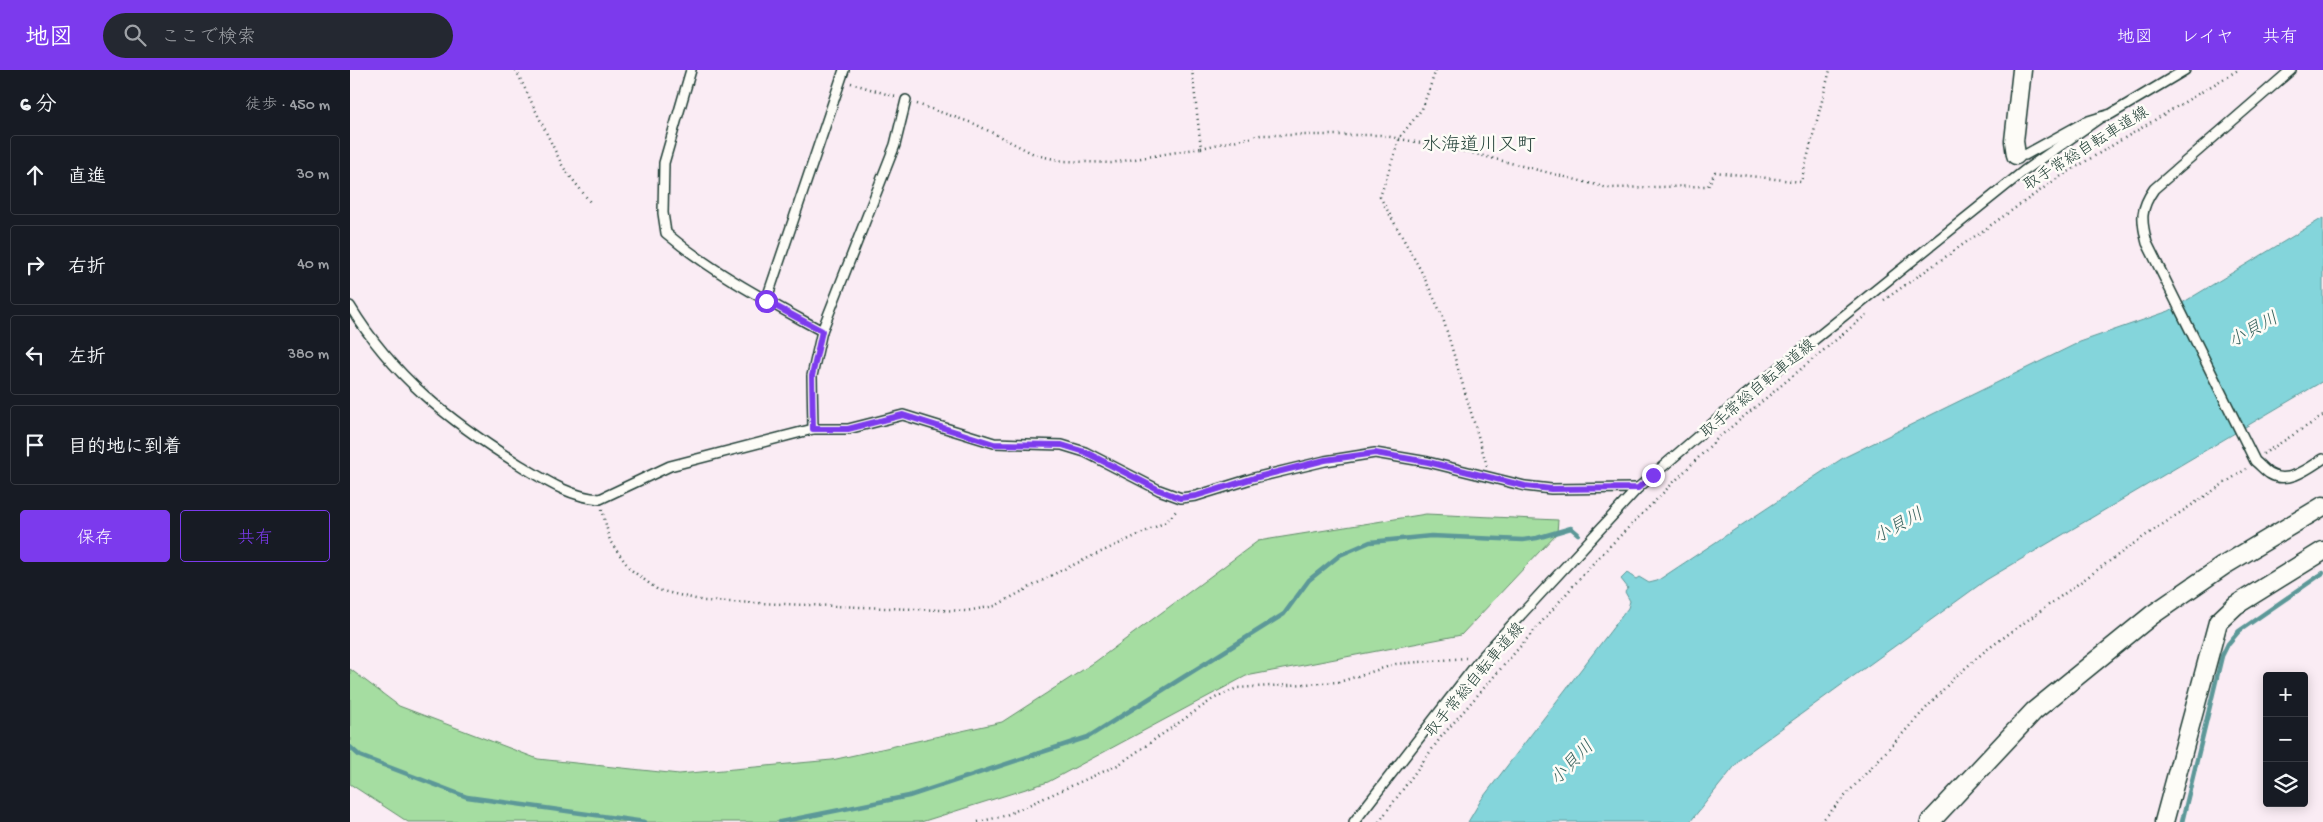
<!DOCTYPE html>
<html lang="ja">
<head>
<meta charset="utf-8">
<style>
	body { margin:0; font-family:"Gochi Hand","Klee One",sans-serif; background:#242831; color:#f1f3f6 }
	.controls { position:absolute; right:15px; bottom:15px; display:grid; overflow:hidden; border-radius:5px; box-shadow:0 2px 12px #0003 }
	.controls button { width:45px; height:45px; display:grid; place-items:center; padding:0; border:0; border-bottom:1px solid #363941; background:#171b24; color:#f1f3f6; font:25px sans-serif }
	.stop { position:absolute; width:15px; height:15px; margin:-11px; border:4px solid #7c3aed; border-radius:50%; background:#fff }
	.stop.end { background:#7c3aed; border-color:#fff; box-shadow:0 1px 5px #0008 }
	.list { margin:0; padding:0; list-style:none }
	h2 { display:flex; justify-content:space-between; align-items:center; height:65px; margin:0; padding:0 20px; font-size:21px }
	h2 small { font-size:16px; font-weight:400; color:#9ea1a6 }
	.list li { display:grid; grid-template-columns:32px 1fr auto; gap:15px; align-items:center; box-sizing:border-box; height:80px; margin:0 10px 10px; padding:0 10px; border:1px solid #363941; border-radius:5px }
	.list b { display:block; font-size:19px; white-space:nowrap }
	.list em { font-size:16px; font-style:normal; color:#9ea1a6 }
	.actions { display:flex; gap:10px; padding:15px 20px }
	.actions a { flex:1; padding:11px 0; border:1px solid #7c3aed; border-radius:5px; text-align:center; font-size:18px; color:#7c3aed }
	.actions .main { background:#7c3aed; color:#fff }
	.icon { flex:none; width:28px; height:28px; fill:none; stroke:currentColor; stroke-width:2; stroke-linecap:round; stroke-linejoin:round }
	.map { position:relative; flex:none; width:1973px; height:752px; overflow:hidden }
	header { display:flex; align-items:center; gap:30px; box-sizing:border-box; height:70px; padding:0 25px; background:#7c3aed; color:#fff }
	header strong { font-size:24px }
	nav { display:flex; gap:28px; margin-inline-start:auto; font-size:18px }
	.search { width:350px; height:45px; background:#242831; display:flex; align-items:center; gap:12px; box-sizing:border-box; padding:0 18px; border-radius:28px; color:#9ea1a6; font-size:19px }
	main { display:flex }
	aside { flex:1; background:#171b24 }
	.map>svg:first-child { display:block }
	.green { fill:#a5dda1; stroke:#628d6a }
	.water { fill:#84d5db; stroke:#5c9898 }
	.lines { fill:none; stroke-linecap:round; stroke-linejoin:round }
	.stream { stroke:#5c9898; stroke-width:4.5 }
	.lane-casing { stroke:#1f3d34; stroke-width:12 }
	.street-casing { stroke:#1f3d34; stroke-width:21 }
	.path { stroke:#1f3d34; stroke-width:2.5; stroke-dasharray:1 4; stroke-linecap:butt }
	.lane { stroke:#fdfcf7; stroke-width:9 }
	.street { stroke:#fdfcf7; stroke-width:18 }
	.route { stroke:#7c3aed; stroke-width:6 }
	.labels { text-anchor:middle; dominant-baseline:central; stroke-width:5; stroke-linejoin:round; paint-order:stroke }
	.street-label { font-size:16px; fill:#1f3d34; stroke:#fdfcf7 }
	.water-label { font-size:18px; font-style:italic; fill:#38635e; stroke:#fdfcf7 }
	.quarter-label { font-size:19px; fill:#1f3d34; stroke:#fdfcf7 }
</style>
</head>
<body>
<header>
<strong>地図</strong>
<div class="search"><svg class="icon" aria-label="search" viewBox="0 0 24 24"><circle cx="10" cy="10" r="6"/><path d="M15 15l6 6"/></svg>ここで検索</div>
<nav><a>地図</a><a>レイヤ</a><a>共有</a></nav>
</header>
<main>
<aside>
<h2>6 分<small>徒歩 · 450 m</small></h2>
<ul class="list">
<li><svg class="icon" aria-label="ahead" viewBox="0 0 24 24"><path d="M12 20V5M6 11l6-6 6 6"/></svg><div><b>直進</b></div><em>30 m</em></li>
<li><svg class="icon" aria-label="right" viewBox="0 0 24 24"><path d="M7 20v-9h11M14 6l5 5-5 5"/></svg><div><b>右折</b></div><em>40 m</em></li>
<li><svg class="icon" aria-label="left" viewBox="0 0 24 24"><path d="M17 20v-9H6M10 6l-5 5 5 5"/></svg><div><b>左折</b></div><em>380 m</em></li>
<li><svg class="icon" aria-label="arrive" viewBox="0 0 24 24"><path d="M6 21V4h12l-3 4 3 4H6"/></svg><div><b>目的地に到着</b></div></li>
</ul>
<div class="actions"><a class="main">保存</a><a>共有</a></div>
</aside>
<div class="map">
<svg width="1973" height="752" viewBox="0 0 1973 752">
	<rect width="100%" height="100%" fill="#faecf4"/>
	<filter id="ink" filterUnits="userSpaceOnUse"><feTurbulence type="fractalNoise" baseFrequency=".02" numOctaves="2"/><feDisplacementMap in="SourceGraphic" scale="10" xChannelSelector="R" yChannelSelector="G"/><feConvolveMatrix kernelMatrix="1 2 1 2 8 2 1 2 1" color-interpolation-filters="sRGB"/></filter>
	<g filter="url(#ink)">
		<!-- green -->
		<polygon class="green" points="1076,444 1208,450 1207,463 1111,565 896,606 698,712 571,752 58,752 0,714 0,599 49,636 188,689 329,704 482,690 652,652 745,592 908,471"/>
		<!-- water -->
		<polygon class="water" points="1973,148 1973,311 1636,510 1392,687 1340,752 1118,752 1131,730 1278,538 1280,531 1275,522 1278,518 1271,509 1277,503 1286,509 1289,507 1299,513 1307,511 1493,388 1730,272 1819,241"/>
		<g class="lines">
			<!-- stream -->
			<g class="stream">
				<polyline points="0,677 10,686 117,727 295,752"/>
				<polyline points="430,752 559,726 738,667 934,544 959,510 990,485 1020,472 1081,466 1173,470 1187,468 1221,458 1228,464"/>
				<polyline points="1832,752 1872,586 1878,574 1889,561 1973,503"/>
			</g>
			<defs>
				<g id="lane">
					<path d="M 341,0 L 314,93 L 313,143 L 316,163 C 363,203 419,232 472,261"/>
					<path d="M 1941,0 L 1804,119 C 1790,139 1791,150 1797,173 L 1905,391 C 1910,395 1915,401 1920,404 C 1938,415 1959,398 1973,389"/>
					<polyline points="1666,85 1675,85 1735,52 1761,44 1835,0"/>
					<polyline points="416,231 494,0"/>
					<path d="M 0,236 C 43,307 101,352 170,395 C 195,410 220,427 250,429 L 320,396 L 463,359 L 498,359 L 553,345 L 644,373 L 712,375 L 735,382 L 809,420 L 831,428 L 846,426 L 904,408 L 975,391 L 1025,383 L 1078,392 L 1175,416 L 1201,419 L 1288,418"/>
					<polyline points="463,359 462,306 472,261 545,75 556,30"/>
					<polyline points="1004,752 1132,587 1288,418 1392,328 1563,190 1674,101 1751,47"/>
				</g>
				<g id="street">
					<polyline points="1666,85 1664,71 1672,0"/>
					<polyline points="1580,752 1684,641 1802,545 1873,496 1973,436"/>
					<polyline points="1814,752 1868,552 1886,535 1973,481"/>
				</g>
			</defs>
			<!-- lane casing -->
			<use href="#lane" class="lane-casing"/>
			<!-- street casing -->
			<use href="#street" class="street-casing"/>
			<!-- path -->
			<g class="path">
				<polyline points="166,0 213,97 240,132"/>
				<polyline points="1086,0 1072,39 1050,67 1030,127 1070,199 1092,245 1137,396"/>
				<polyline points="501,13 546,27"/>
				<polyline points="567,34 625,54 686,85 713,91 761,93 851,78 842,0"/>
				<polyline points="851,78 911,65 1030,65 1122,83 1258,118 1358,116 1365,102 1451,112 1480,0"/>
				<polyline points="1534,230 1708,108 1888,0"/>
				<polyline points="1913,384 1973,346"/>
				<polyline points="252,439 260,471 280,499 308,520 354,531 616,541 645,536 710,501 816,452 828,439"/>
				<polyline points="628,752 654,746 768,695 863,629 887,618 989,612 1046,594 1116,588"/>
				<polyline points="1029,752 1091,667 1245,491 1368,368 1516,245"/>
				<polyline points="1471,752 1604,608 1635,581 1786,472 1896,399"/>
			</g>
			<!-- lane -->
			<use href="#lane" class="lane"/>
			<!-- street -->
			<use href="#street" class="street"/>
		</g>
	</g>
	<g class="lines" filter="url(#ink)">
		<!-- route -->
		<polyline class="route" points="416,231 472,261 462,306 463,359 498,359 553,345 644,374 712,375 735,382 809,420 830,428 846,426 904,408 975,390 1025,383 1078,392 1175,416 1201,419 1288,418 1303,405"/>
	</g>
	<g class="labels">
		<!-- street labels -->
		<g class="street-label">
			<text transform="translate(1737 80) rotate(-32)">取手常総自転車道線</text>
			<text transform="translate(1409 320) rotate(-40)">取手常総自転車道線</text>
			<text transform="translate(1126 611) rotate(-50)">取手常総自転車道線</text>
		</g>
		<!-- water labels -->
		<g class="water-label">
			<text transform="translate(1904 261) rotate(-29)">小貝川</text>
			<text transform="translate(1549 457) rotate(-29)">小貝川</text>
			<text transform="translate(1223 694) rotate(-46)">小貝川</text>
		</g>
		<!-- quarter labels -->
		<g class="quarter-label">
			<text x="1129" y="76">水海道川又町</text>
		</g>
	</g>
</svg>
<div class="controls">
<button>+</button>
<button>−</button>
<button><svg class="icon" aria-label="layers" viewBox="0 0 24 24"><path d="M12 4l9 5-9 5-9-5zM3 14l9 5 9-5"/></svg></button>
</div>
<div class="stop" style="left:416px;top:231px"></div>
<div class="stop end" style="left:1303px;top:405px"></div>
</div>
</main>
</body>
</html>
